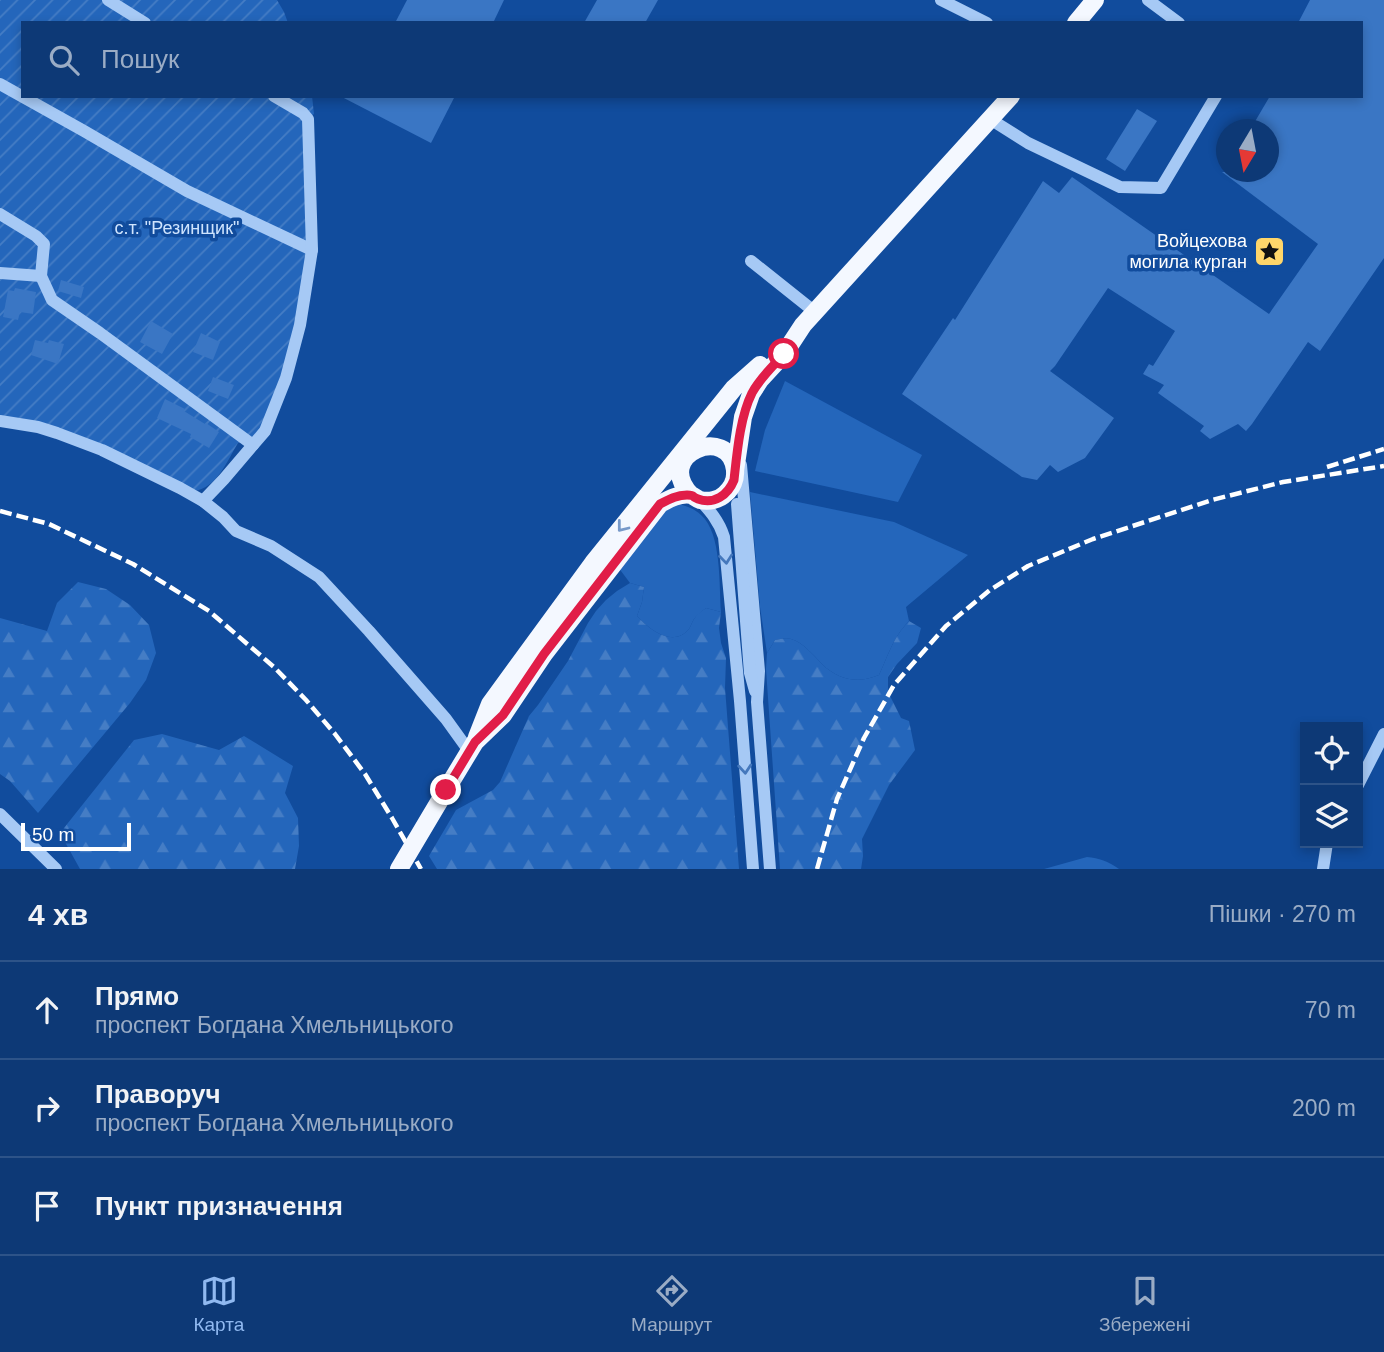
<!DOCTYPE html>
<html lang="uk">
<head>
<meta charset="utf-8">
<style>
	body { margin:0; font-family:Helvetica,sans-serif; background:#16407b; color:#f1f3f6 }
	.controls { position:absolute; right:21px; bottom:21px; display:grid; overflow:hidden; border-radius:0px; box-shadow:0 4px 10px #0003 }
	.controls button { width:63px; height:63px; display:grid; place-items:center; padding:0; border:0; border-bottom:2px solid #2d5388; background:#0d3976; color:#f1f3f6; font:35px sans-serif }
	.compass { position:absolute; left:1216px; top:119px; width:63px; height:63px; border-radius:50%; background:#0d3976; box-shadow:0 4px 10px #0003; rotate:190deg }
	.scale { position:absolute; left:21px; bottom:18px; width:110px; box-sizing:border-box; padding-left:7px; border:4px solid #fff; border-top:0; font-size:19px; line-height:24px; white-space:nowrap; color:#fff; -webkit-text-stroke:5px #114c9d; paint-order:stroke }
	.stop { position:absolute; width:21px; height:21px; margin:-16px; border:5px solid #e11d48; border-radius:50%; background:#fff }
	.stop.end { background:#e11d48; border-color:#fff; box-shadow:0 2px 7px #0008 }
	.list { margin:0; padding:0; list-style:none }
	h2 { display:flex; justify-content:space-between; align-items:center; height:91px; margin:0; padding:0 28px; font-size:30px }
	h2 small { font-size:23px; font-weight:400; color:#9aacc5 }
	.list li { display:grid; grid-template-columns:46px 1fr auto; gap:21px; align-items:center; box-sizing:border-box; height:98px; padding:0 28px; border-top:2px solid #2d5388 }
	.list b { display:block; font-size:26px; white-space:nowrap }
	.list p { margin:0; font-size:23px; white-space:nowrap; color:#9aacc5 }
	.list em { font-size:23px; font-style:normal; color:#9aacc5 }
	.icon { flex:none; width:38px; height:38px; fill:none; stroke:currentColor; stroke-width:2; stroke-linecap:round; stroke-linejoin:round }
	.map { position:relative; flex:none; width:1384px; height:869px; overflow:hidden }
	.search { position:absolute; background:#0d3976; box-shadow:0 4px 10px #0003; left:21px; right:21px; top:21px; height:77px; display:flex; align-items:center; gap:18px; box-sizing:border-box; padding:0 24px; border-radius:0px; color:#9aacc5; font-size:26px }
	.sheet { height:385px; background:#0d3976 }
	nav { display:flex; justify-content:space-around; align-items:center; box-sizing:border-box; height:98px; border-top:2px solid #2d5388; background:#0d3976; font-size:19px; color:#9aacc5 }
	nav a { display:grid; justify-items:center; gap:4px }
	nav .on { color:#90b9f0 }
	.map>svg:first-child { display:block }
	.grass { fill:#2466bb }
	.forest { fill:url(#forest-firs) }
	.garden { fill:url(#garden-furrows) }
	.building { fill:#3a76c4 }
	.lines { fill:none; stroke-linecap:round; stroke-linejoin:round }
	.minor { stroke:#a6c9f5; stroke-width:12 }
	.major { stroke:#f4f8ff; stroke-width:18 }
	.rail { stroke:#fff; stroke-width:4.5; stroke-dasharray:12 5; stroke-linecap:butt }
	.major-bridge { stroke:#f4f8ff; stroke-width:18 }
	.oneway { stroke:#7799c9 }
	.oneway2 { stroke:#4578bc }
	.route { stroke:#e11d48; stroke-width:9 }
	.labels { text-anchor:middle; dominant-baseline:central; stroke-width:7; stroke-linejoin:round; paint-order:stroke }
	.park-label { font-size:18px; fill:#cfe4fe; stroke:#114c9d }
	.poi-label { font-size:18px; fill:#fff; stroke:#114c9d; text-anchor:end }
</style>
</head>
<body>
<div class="map">
<svg width="1384" height="869" viewBox="0 0 1384 869">
	<defs>
		<pattern id="forest-firs" width="22" height="20" patternUnits="userSpaceOnUse" patternTransform="scale(1.75)"><rect width="22" height="20" fill="#2466bb"/><path d="M5 1l3.5 6h-7zM16 11l3.5 6h-7z" fill="#457dc5"/></pattern>
		<pattern id="garden-furrows" width="10" height="10" patternUnits="userSpaceOnUse" patternTransform="scale(1.75)"><rect width="10" height="10" fill="#2466bb"/><path d="M-1 1l2-2M0 10L10 0M9 11l2-2" fill="none" stroke="#457dc5"/></pattern>
	</defs>
	<rect width="100%" height="100%" fill="#114c9d"/>
	<!-- grass -->
	<g class="grass">
		<polygon points="785,381 922,455 898,502 755,471 765,430"/>
		<path d="M 750,492 L 894,522 L 968,555 L 906,607 L 909,621 C 892,639 889,654 879,675 C 858,684 838,680 822,664 C 813,655 804,643 791,639 C 786,637 780,639 775,640 L 767,653 L 760,607 Z"/>
		<path d="M 680,504 C 688,507 695,509 701,515 C 722,533 719,586 721,612 L 706,608 C 702,611 697,615 694,619 C 692,622 691,626 689,629 C 673,648 650,630 637,616 L 642,602 L 644,587 L 630,583 L 618,567 L 666,507 Z"/>
		<path d="M 1087,857 C 1099,858 1108,861 1119,869 L 1044,869 Z"/>
	</g>
	<!-- forest -->
	<g class="forest">
		<polygon points="78,582 106,589 130,605 149,625 156,653 146,680 130,703 38,813 10,781 0,774 0,618 47,631 57,603"/>
		<path d="M 630,583 L 644,587 L 642,602 L 637,616 C 650,630 673,648 689,629 C 691,626 692,622 694,619 C 697,614 702,611 706,608 L 721,612 L 719,628 L 721,643 L 726,658 L 725,688 L 739,869 L 437,869 L 429,856 L 456,810 L 493,790 L 500,782 L 529,716 L 538,705 L 568,661 L 588,623 L 596,611 L 606,600 L 617,591 Z"/>
		<path d="M 909,621 L 921,628 L 917,643 L 897,664 L 888,677 L 888,692 L 901,718 L 909,721 L 915,750 L 889,785 L 862,839 L 863,856 L 861,869 L 780,869 L 766,669 L 767,653 L 775,640 C 780,639 786,637 791,639 C 804,643 813,655 822,664 C 838,680 858,684 879,675 C 889,654 892,639 909,621 Z"/>
		<polygon points="162,734 219,750 244,736 293,766 285,793 298,818 299,846 295,869 80,869 60,833 134,740"/>
	</g>
	<!-- garden -->
	<g class="garden">
		<path d="M 0,0 L 277,0 L 284,12 L 288,23 L 23,23 L 23,96 L 312,96 L 314,114 L 304,120 L 309,226 L 300,319 L 278,385 L 258,436 L 238,443 C 227,461 217,488 194,491 L 102,449 L 0,419 L 0,274 L 44,278 L 48,244 L 0,212 Z"/>
		<polygon points="0,218 41,245 40,275 0,272"/>
	</g>
	<!-- building -->
	<g class="building">
		<polygon points="407,0 504,0 493,23 395,23"/>
		<polygon points="597,0 658,0 645,23 584,23"/>
		<polygon points="1310,0 1384,0 1384,258 1320,351 1308,342 1252,424 1246,431 1238,424 1210,439 1200,431 1204,426 1158,393 1164,385 1143,374 1149,364 1153,366 1175,331 1108,288 1055,366 1050,371 1114,418 1085,458 1058,472 1050,465 1037,480 1022,477 902,394 953,318 955,320 1043,181 1059,193 1072,177 1269,314 1318,244 1222,172 1269,172 1269,130 1250,130 1270,96 1361,96 1361,23 1298,23"/>
		<polygon points="340,96 455,96 431,143"/>
		<polygon points="1137,109 1157,121 1125,171 1106,159"/>
		<polygon points="61,280 84,287 81,298 58,291"/>
		<polygon points="15,288 36,292 33,314 20,312 18,320 3,317 8,290 14,291"/>
		<polygon points="151,321 173,334 162,354 140,342"/>
		<polygon points="201,333 220,342 213,360 193,352"/>
		<polygon points="35,340 48,343 49,340 64,344 58,364 31,355"/>
		<polygon points="213,377 234,385 228,399 208,391"/>
		<polygon points="165,399 185,409 184,411 205,424 206,423 219,432 209,448 190,437 191,434 157,418"/>
	</g>
	<g class="lines">
		<!-- minor -->
		<g class="minor">
			<polyline points="108,0 145,23"/>
			<polyline points="941,0 987,23"/>
			<polyline points="1148,0 1179,23"/>
			<polyline points="0,84 84,131 187,191 312,250"/>
			<polyline points="990,119 1028,143 1120,187 1161,188 1216,96"/>
			<polyline points="0,214 36,236 44,244 41,276 52,300 100,333 253,445"/>
			<polyline points="751,261 815,312"/>
			<polyline points="0,273 41,276"/>
			<polyline points="0,421 38,427 57,433 102,450 180,488 203,501 223,517 236,531 271,546 319,577 369,631 446,719 469,751"/>
			<polyline points="741,465 759,671 757,702 770,869"/>
			<path d="M 699,499 C 710,511 719,521 724,537 L 740,701 L 753,869"/>
			<polyline points="203,501 224,479 265,431 286,378 300,325 312,250 308,119 303,113 274,96"/>
			<polyline points="737,504 750,673 755,691"/>
			<polyline points="1358,785 1384,734"/>
			<polyline points="0,814 56,869"/>
			<polyline points="1323,869 1327,843"/>
		</g>
		<!-- major -->
		<g class="major">
			<polyline points="1076,23 1095,0"/>
			<polyline points="735,471 743,417 751,394 760,380 784,354 803,325 1011,96"/>
			<polyline points="477,737 490,704 593,563 734,388 760,365"/>
			<path d="M 446,790 L 475,742 L 503,715 L 544,654 L 660,504 C 669,499 680,493 691,495 C 694,496 697,499 700,500 C 709,502 719,500 725,494 C 732,488 736,479 735,470 C 730,423 652,454 691,495"/>
		</g>
		<!-- rail -->
		<g class="rail">
			<polyline points="1327,467 1384,449"/>
			<polyline points="0,511 49,524 133,564 209,611 274,667 306,700 335,734 365,774 392,818 421,869"/>
			<polyline points="817,869 837,799 864,738 894,685 946,626 990,590 1028,566 1093,539 1212,500 1283,482 1384,466"/>
		</g>
		<!-- major-bridge -->
		<polyline class="major-bridge" points="399,869 446,790"/>
	</g>
	<!-- one-way arrows -->
	<defs><path id="oneway-chevron" d="M-2-3.5L2.5 0L-2 3.5" fill="none" stroke-width="1.6" stroke-linecap="round" stroke-linejoin="round" transform="scale(1.75)"/></defs>
	<use class="oneway" href="#oneway-chevron" transform="translate(622 527) rotate(128)"/>
	<g class="oneway2">
		<use href="#oneway-chevron" transform="translate(726 559) rotate(84)"/>
		<use href="#oneway-chevron" transform="translate(745 769) rotate(85)"/>
	</g>
	<g class="lines">
		<!-- route -->
		<path class="route" d="M 446,790 L 475,742 L 503,715 L 544,654 L 660,504 C 669,499 677,495 687,495 C 696,495 690,496 698,499 C 714,505 728,495 734,480 C 737,453 740,417 752,393 C 760,378 773,366 784,354"/>
	</g>
	<!-- icons -->
	<defs>
		<symbol id="sight-square" viewBox="-11 -11 22 22"><rect x="-9" y="-9" width="18" height="18" rx="4" fill="#ffd66a" stroke="#114c9d"/><path d="M0-6L1.8-2.2L6-1.7L2.9 1.2L3.7 5.4L0 3.3L-3.7 5.4L-2.9 1.2L-6-1.7L-1.8-2.2Z" fill="#111"/></symbol>
	</defs>
	<g fill-rule="evenodd">
		<use href="#sight-square" x="1252" y="234" width="35" height="35"/>
	</g>
	<g class="labels">
		<!-- park labels -->
		<g class="park-label">
			<text x="177" y="228">с.т. "Резинщик"</text>
		</g>
		<!-- poi labels -->
		<g class="poi-label">
			<text x="1247" y="241">Войцехова<tspan x="1247" dy="21">могила курган</tspan></text>
		</g>
	</g>
</svg>
<div class="controls">
<button><svg class="icon" aria-label="locate" viewBox="0 0 24 24"><circle cx="12" cy="12" r="6"/><path d="M12 2v4M12 18v4M2 12h4M18 12h4"/></svg></button>
<button><svg class="icon" aria-label="layers" viewBox="0 0 24 24"><path d="M12 4l9 5-9 5-9-5zM3 14l9 5 9-5"/></svg></button>
</div>
<svg class="compass" viewBox="-18 -18 36 36"><path d="M0-13l5 13h-10z" fill="#e53935"/><path d="M0 13l5-13h-10z" fill="#9aacc5"/></svg>
<div class="scale">50 m</div>
<div class="stop" style="left:784px;top:354px"></div>
<div class="stop end" style="left:446px;top:790px"></div>
<div class="search"><svg class="icon" aria-label="search" viewBox="0 0 24 24"><circle cx="10" cy="10" r="6"/><path d="M15 15l6 6"/></svg>Пошук</div>
</div>
<section class="sheet">
<h2>4 хв<small>Пішки · 270 m</small></h2>
<ul class="list">
<li><svg class="icon" aria-label="ahead" viewBox="0 0 24 24"><path d="M12 20V5M6 11l6-6 6 6"/></svg><div><b>Прямо</b><p>проспект Богдана Хмельницького</p></div><em>70 m</em></li>
<li><svg class="icon" aria-label="right" viewBox="0 0 24 24"><path d="M7 20v-9h11M14 6l5 5-5 5"/></svg><div><b>Праворуч</b><p>проспект Богдана Хмельницького</p></div><em>200 m</em></li>
<li><svg class="icon" aria-label="arrive" viewBox="0 0 24 24"><path d="M6 21V4h12l-3 4 3 4H6"/></svg><div><b>Пункт призначення</b></div></li>
</ul>
</section>
<nav>
<a class="on"><svg class="icon" aria-label="map" viewBox="0 0 24 24"><path d="M3 6l6-2 6 2 6-2v14l-6 2-6-2-6 2zM9 4v14M15 6v14"/></svg>Карта</a>
<a><svg class="icon" aria-label="directions" viewBox="0 0 24 24"><path d="M12 3l9 9-9 9-9-9zM9 14v-3h6M13 9l2 2-2 2"/></svg>Маршрут</a>
<a><svg class="icon" aria-label="saved" viewBox="0 0 24 24"><path d="M7 4h10v16l-5-4-5 4z"/></svg>Збережені</a>
</nav>
</body>
</html>
